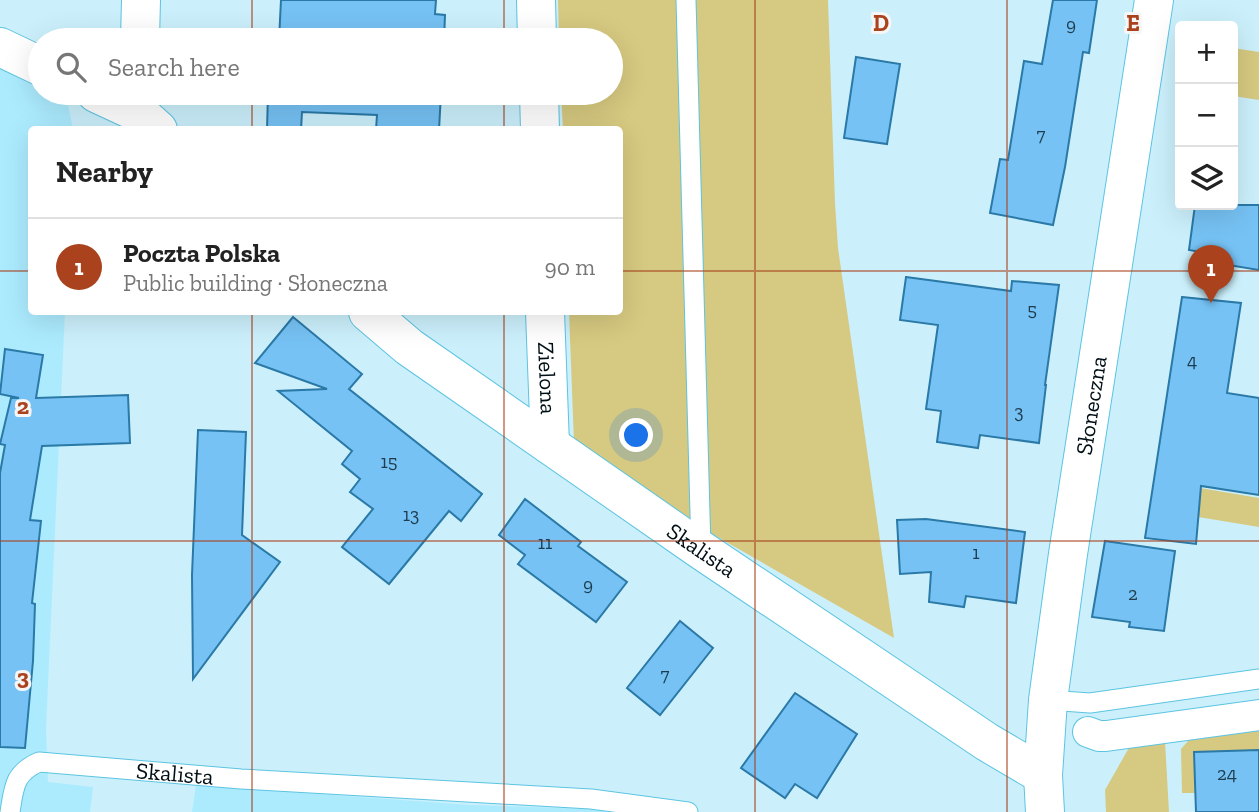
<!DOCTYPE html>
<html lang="en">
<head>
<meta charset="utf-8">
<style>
	body { margin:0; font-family:"Zilla Slab",serif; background:#f2f2f2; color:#222 }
	.controls { position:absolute; right:21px; top:21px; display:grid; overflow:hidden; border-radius:7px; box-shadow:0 7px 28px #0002 }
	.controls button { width:63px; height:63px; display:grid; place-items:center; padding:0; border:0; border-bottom:2px solid #e0e0e0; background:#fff; color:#222; font:35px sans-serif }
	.you { position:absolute; left:637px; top:436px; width:24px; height:24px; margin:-18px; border:5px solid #fff; border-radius:50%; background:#1a73e8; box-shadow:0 0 0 10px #1a73e833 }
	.badge { display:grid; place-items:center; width:46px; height:46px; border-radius:50%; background:#a9421d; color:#fff; font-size:23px; font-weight:700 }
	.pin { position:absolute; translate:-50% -58px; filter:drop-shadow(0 2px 4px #0008) }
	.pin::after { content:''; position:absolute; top:37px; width:24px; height:21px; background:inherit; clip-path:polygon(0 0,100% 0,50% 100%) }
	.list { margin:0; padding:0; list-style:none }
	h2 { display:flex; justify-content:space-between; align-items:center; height:91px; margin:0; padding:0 28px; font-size:30px }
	h2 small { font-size:23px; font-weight:400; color:#767676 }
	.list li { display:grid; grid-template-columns:46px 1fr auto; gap:21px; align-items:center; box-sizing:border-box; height:98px; padding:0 28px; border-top:2px solid #e0e0e0 }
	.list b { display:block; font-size:26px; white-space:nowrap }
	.list p { margin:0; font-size:23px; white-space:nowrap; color:#767676 }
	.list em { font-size:23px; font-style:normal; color:#767676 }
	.icon { flex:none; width:38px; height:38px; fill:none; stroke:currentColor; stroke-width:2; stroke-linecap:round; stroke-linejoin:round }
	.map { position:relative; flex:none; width:1259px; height:812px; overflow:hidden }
	.search { position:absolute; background:#fff; box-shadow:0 7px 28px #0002; left:28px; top:28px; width:595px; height:77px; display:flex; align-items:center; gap:18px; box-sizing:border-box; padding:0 24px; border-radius:38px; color:#767676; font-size:26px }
	.panel { position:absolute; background:#fff; box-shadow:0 7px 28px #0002; left:28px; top:126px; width:595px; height:189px; border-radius:7px }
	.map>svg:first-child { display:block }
	.built { fill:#acebfe }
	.green { fill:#d6c981 }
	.building { fill:#76c2f4; stroke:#2a79a7; stroke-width:2 }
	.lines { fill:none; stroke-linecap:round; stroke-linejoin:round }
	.service-casing { stroke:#5cc4e1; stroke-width:21 }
	.pedestrian-casing { stroke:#5cc4e1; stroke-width:32 }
	.minor-casing { stroke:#5cc4e1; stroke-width:40 }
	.service { stroke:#fff; stroke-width:19 }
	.pedestrian { stroke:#fff; stroke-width:30 }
	.minor { stroke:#fff; stroke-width:38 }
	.grid { fill:none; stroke:#a9421d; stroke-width:2; stroke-opacity:0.55 }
	.labels { text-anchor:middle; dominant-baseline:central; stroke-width:6; stroke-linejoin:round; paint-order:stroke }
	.number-label { font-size:19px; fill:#1e3c4d }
	.street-label { font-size:23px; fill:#000f15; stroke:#f6f6f6 }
	.grid-label { font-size:23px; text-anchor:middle; font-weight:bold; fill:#a9421d; stroke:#f6f6f6; stroke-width:6; stroke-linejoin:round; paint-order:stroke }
</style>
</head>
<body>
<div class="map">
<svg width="1259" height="812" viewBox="0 0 1259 812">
	<rect width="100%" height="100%" fill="#cbf0fc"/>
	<!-- built -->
	<g class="built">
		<polygon points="0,61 40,84 40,93 55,93 67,100 73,129 32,130 32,312 65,312 46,728 48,782 93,787 90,812 0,812"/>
		<polygon points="196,785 471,805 590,809 610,812 192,812"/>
	</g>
	<!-- green -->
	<g class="green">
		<polygon points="558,0 828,0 835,203 838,248 894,638 700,527 574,443 569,312 620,312 620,130 563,129 561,93 611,93 611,40 559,40"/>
		<polygon points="1233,48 1259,52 1259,100 1233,96"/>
		<polygon points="1165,482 1259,498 1259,527 1162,511"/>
		<polygon points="1259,726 1259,750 1194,752 1195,793 1182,793 1181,749 1196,732"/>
		<polygon points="1165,741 1169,812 1106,812 1105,790 1130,746"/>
	</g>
	<!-- building -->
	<g class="building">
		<polygon points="281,0 436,0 435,14 445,15 444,40 279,40"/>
		<polygon points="1053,0 1097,0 1089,53 1083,52 1065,167 1053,225 990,213 1000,159 1008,160 1024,61 1042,64"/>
		<polygon points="856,57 900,64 887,144 844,138"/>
		<polygon points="268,93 441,93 439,130 376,130 377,115 302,112 301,130 267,130"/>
		<polygon points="1195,205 1259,205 1259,270 1222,264 1223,256 1189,250"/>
		<polygon points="906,277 1011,291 1012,281 1059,285 1045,385 1046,385 1039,443 980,435 978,448 937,442 941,411 926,409 938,325 900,320"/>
		<polygon points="1182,297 1241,303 1227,393 1259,398 1259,495 1201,486 1196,544 1145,538"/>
		<polygon points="293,317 362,374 349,389 482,494 461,521 449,511 389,584 342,547 373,509 350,492 360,479 342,464 352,451 278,391 327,389 255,363"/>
		<polygon points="5,349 43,355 36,398 128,395 130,443 42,446 30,520 41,521 32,603 35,604 33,661 25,748 0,747 0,473 5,445 0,444 11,398 19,398 0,394"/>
		<polygon points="198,430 246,432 242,535 280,562 193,679 192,575"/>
		<polygon points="525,499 581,542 578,546 627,582 596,622 518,564 525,555 499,535"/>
		<polygon points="926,519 1025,532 1016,603 966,596 964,607 929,602 931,572 900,574 897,520"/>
		<polygon points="1105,541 1175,551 1164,631 1129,627 1130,622 1092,617"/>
		<polygon points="680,621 713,648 660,715 627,688"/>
		<polygon points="795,693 857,734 817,798 795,784 785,798 741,768"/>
		<polygon points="1259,750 1259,812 1196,812 1194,752"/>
	</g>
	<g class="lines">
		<defs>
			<g id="service">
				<polyline points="686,0 701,550"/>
				<polyline points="1048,700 1090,703 1259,679"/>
				<path id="s1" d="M 10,812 C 14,787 14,773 39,762 L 241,779 L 591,799 L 688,812"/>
			</g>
			<polyline id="pedestrian" points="1088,732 1099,736 1106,736 1259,715"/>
			<g id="minor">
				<polyline points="536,0 537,40"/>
				<polyline points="140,40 141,0"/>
				<polyline points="0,47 40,66"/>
				<polyline points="96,93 139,113 158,130"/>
				<polyline points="539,93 540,130"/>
				<path id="s2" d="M 368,312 L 409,347 L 701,550 L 987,742 L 1043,775"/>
				<path id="s3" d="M 545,312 L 550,445"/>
				<path id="s4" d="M 1045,812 L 1043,775 L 1048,700 L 1068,554 L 1154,0"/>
			</g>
		</defs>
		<!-- service casing -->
		<use href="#service" class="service-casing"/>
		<!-- pedestrian casing -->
		<use href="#pedestrian" class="pedestrian-casing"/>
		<!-- minor casing -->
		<use href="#minor" class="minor-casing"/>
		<!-- service -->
		<use href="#service" class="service"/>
		<!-- pedestrian -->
		<use href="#pedestrian" class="pedestrian"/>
		<!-- minor -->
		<use href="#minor" class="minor"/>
	</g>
	<!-- grid -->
	<path class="grid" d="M 252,0 L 252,40M 504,0 L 504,40M 755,0 L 755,812M 1007,0 L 1007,812M 252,93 L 252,130M 504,93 L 504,130M 0,271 L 32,271M 620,271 L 1259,271M 252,312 L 252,812M 504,312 L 504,812M 0,541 L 1259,541"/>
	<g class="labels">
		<!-- number labels -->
		<g class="number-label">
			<text x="1071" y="24">9</text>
			<text x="1041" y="134">7</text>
			<text x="1032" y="309">5</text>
			<text x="1192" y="360">4</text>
			<text x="1019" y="411">3</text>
			<text x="389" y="461">15</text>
			<text x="411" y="514">13</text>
			<text x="545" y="542">11</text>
			<text x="976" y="552">1</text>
			<text x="588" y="584">9</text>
			<text x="1133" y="593">2</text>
			<text x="665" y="674">7</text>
			<text x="1227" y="773">24</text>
		</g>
		<!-- street labels -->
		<g class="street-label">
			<text stroke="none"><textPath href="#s3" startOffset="66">Zielona</textPath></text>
			<text stroke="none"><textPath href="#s4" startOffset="410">Słoneczna</textPath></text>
			<text stroke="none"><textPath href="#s2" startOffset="410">Skalista</textPath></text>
			<text stroke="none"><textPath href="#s1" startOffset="198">Skalista</textPath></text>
		</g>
	</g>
	<g class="grid-label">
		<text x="881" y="31">D</text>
		<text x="1133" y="31">E</text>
		<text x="23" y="414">2</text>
		<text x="23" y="685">3</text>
	</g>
</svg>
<div class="controls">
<button>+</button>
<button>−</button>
<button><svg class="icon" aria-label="layers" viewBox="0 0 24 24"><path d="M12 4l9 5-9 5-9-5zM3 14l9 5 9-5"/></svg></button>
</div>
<div class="you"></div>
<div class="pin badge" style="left:1211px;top:303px">1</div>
<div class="search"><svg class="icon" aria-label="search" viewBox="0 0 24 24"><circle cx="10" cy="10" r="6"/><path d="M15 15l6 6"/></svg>Search here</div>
<section class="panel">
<h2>Nearby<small></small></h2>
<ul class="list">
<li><span class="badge">1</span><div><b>Poczta Polska</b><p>Public building · Słoneczna</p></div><em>90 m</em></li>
</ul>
</section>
</div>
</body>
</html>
